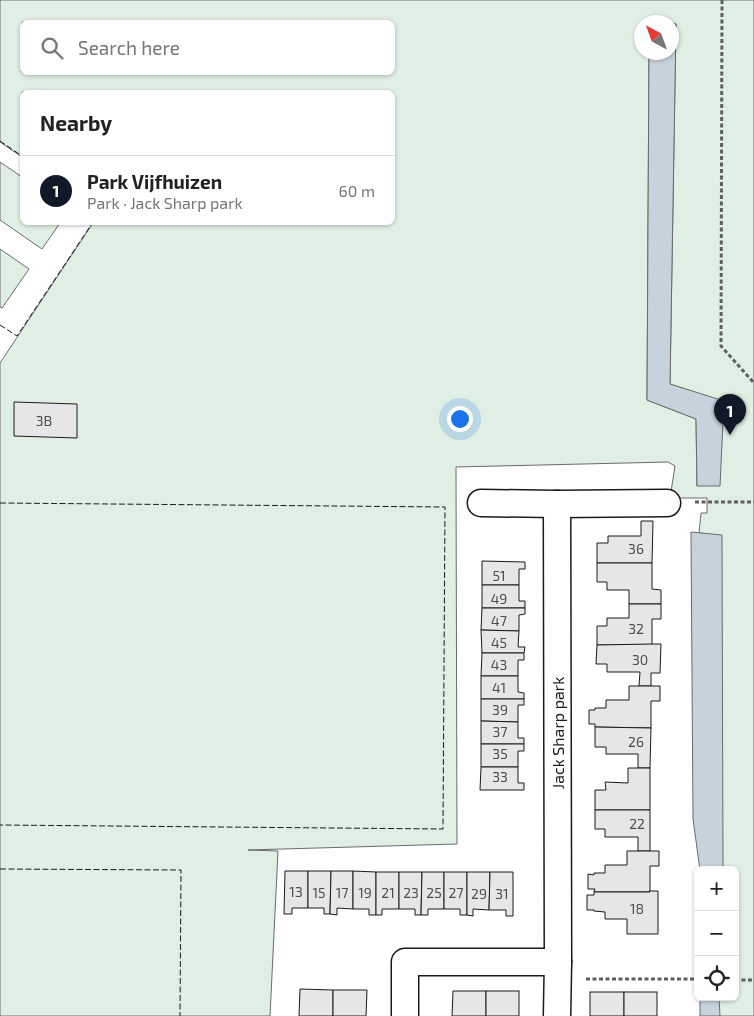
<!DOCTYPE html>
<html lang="en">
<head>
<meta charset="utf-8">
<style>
	body { margin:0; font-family:"Exo 2",sans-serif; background:#f6f6f6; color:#222 }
	.controls { position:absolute; right:15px; bottom:15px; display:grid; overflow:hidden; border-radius:8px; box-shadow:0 1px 4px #0004 }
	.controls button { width:45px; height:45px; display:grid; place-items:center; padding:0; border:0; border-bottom:1px solid #e0e0e0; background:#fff; color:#222; font:25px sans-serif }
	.compass { position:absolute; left:634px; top:15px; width:45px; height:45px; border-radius:50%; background:#fff; box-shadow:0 1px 4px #0004; rotate:319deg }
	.you { position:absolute; left:459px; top:418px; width:18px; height:18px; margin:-12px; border:4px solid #fff; border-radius:50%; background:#1a73e8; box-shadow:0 0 0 8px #1a73e833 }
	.badge { display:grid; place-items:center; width:32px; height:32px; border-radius:50%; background:#111827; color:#fff; font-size:16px; font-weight:700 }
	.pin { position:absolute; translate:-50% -41px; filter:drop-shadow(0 1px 2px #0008) }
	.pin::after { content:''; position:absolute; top:26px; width:18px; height:15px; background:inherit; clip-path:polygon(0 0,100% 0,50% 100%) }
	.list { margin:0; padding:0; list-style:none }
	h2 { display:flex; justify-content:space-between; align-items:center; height:65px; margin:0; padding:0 20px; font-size:21px }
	h2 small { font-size:16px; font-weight:400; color:#767676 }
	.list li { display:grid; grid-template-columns:32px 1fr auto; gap:15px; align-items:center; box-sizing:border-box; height:70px; padding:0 20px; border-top:1px solid #e0e0e0 }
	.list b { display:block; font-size:19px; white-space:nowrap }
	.list p { margin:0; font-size:16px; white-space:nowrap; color:#767676 }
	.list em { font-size:16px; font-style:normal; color:#767676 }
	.icon { flex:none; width:28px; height:28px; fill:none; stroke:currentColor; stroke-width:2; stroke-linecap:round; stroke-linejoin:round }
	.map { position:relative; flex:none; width:754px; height:1016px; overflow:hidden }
	.search { position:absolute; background:#fff; box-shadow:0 1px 4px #0004; left:20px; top:20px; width:375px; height:55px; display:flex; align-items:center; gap:12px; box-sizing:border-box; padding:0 18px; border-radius:8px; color:#767676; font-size:19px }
	.panel { position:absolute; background:#fff; box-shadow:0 1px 4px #0004; left:20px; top:90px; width:375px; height:135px; border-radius:8px }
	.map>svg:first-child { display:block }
	.green { fill:#e0efe3; stroke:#6a6a6a; fill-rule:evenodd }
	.water { fill:#c6d2dc; stroke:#6a6a6a }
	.building { fill:#e6e6e6; stroke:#1a1a1a }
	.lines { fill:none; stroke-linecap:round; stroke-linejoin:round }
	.minor-casing { stroke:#1a1a1a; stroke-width:29 }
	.path { stroke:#5f5f5f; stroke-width:3; stroke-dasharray:4 2.5; stroke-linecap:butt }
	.minor { stroke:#fff; stroke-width:26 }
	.fence { stroke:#1a1a1a; stroke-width:1; stroke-dasharray:6 2.5; stroke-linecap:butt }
	.labels { text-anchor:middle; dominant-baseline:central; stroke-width:4; stroke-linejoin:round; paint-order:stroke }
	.number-label { font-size:14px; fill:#4d4d4d }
	.street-label { font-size:16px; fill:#1a1a1a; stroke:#fff }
</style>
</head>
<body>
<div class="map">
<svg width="754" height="1016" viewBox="0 0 754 1016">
	<rect width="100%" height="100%" fill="#fff"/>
	<!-- green -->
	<g class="green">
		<path d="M 0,0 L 754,0 L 754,1016 L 712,1016 L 712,997 L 735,997 L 735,870 L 711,870 L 707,534 L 699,533 L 701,513 L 707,513 L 707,498 L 670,498 L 675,466 L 668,462 L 456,467 L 457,844 L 248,850 L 278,851 L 270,1016 L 0,1016 L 0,363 L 93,223 L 392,222 L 392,92 L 22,92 L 22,157 L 0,142 ZM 22,22 L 392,22 L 392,72 L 22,72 ZM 642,22 L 672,22 L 672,24 L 676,24 L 670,384 L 706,396 L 697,486 L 696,419 L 647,400 L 649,52 L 642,52 Z"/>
		<polygon points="0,162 22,177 22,222 60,223 42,249 0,220"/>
		<polygon points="0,249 29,269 2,308 0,307"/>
	</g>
	<!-- water -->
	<g class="water">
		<polygon points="672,24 676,24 670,384 724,401 720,486 697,486 696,419 647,400 649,53 672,52"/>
		<polygon points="691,532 722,535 723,870 700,870 693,819"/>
		<polygon points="700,997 719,997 720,1016 700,1016"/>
	</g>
	<!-- building -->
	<g class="building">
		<polygon points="14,402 77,404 77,438 14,436"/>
		<polygon points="641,521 653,521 652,563 597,563 597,543 608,543 608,536 641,536"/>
		<polygon points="482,561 525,562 525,569 519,569 519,585 482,585"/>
		<polygon points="597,563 652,563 652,589 661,590 661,604 629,604 629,590 607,590 607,582 597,582"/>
		<polygon points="482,585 519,585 519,601 525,601 525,608 482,608"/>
		<polygon points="629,604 661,604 661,619 652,619 652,645 597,645 597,626 607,626 607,618 629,618"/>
		<polygon points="482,608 525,608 525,614 519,615 519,631 481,630"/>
		<polygon points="481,630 519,631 518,647 525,647 524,653 482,653"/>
		<polygon points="652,644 661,644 660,673 651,673 651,686 639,686 640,672 607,672 607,664 596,664 597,645"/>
		<polygon points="482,653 524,653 524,660 518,660 518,676 481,676"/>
		<polygon points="481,676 518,676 518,692 524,693 524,699 481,699"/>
		<polygon points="629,686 660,686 660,701 651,701 651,728 595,727 595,724 589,724 589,710 595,710 595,708 606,708 606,700 629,700"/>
		<polygon points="481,699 524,699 524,705 518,705 518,722 481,721"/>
		<polygon points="481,721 518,722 518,738 524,738 524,744 481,744"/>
		<polygon points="595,727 651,728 650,768 638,768 638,754 606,754 606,747 595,747"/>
		<polygon points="481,744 524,744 524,751 518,751 518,767 481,767"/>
		<polygon points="481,767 518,767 518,783 524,783 524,790 480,790"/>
		<polygon points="628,768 650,768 650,810 595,810 595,790 606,790 605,782 628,783"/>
		<polygon points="595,810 650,810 650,851 638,851 638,837 605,837 605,829 595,829"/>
		<polygon points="627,851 659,851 659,866 650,866 650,892 594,892 595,889 588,889 588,874 594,875 594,873 605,873 605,865 627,865"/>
		<polygon points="285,871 308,871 308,908 292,908 292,914 284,914"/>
		<polygon points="308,871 331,871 330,914 324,914 324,908 308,908"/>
		<polygon points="331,871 353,871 353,909 337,908 337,915 330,914"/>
		<polygon points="353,871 376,872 376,915 369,915 369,909 353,909"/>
		<polygon points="376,872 399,872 399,909 382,909 382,915 376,915"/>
		<polygon points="399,872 422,872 421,915 415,915 415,909 399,909"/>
		<polygon points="422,872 444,872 444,909 428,909 428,915 421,915"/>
		<polygon points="444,872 467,872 467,915 460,915 460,909 444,909"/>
		<polygon points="467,872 490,872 489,910 473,909 473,916 467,915"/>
		<polygon points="490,872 513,872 513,916 506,916 506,910 489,910"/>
		<polygon points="649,891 658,891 658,934 627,934 627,919 605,919 605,912 594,911 594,910 587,910 587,895 594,895 594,892 650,892"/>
		<polygon points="300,989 333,990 333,1016 299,1016"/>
		<polygon points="333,990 367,990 366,1016 333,1016"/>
		<polygon points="453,991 486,991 486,1016 452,1016"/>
		<rect x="486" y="991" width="33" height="25"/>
		<rect x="590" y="992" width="34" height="24"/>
		<rect x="624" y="992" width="33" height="24"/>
	</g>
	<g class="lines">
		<defs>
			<g id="minor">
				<polyline points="481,503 557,504 667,503"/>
				<polyline points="557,504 558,962 557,1016"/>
				<polyline points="405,1016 405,962 558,962"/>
			</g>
		</defs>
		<!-- minor casing -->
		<use href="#minor" class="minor-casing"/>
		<!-- path -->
		<g class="path">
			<polyline points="722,0 721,346 754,383"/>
			<polyline points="695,502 754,502"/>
			<polyline points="586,979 698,979"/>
			<polyline points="735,980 754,980"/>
		</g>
		<!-- minor -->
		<use href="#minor" class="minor"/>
		<!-- fence -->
		<g class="fence">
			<polyline points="0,141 22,156"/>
			<polyline points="0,325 17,336 93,222"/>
			<polyline points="0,503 445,507 443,829 0,825"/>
			<polyline points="0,869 181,870 180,1016"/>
		</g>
	</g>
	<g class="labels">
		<!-- number labels -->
		<g class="number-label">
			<text x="44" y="420">3B</text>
			<text x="636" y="548">36</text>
			<text x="499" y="575">51</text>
			<text x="499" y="598">49</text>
			<text x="499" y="620">47</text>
			<text x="636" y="628">32</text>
			<text x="499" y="642">45</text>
			<text x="640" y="659">30</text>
			<text x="499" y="664">43</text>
			<text x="499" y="687">41</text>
			<text x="500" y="709">39</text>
			<text x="500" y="731">37</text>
			<text x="636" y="741">26</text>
			<text x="500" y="753">35</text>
			<text x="500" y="776">33</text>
			<text x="637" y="823">22</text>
			<text x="296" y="891">13</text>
			<text x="319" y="892">15</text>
			<text x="342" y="892">17</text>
			<text x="365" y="892">19</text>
			<text x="388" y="892">21</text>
			<text x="411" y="892">23</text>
			<text x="434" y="892">25</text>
			<text x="456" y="892">27</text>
			<text x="479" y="893">29</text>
			<text x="502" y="893">31</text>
			<text x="637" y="908">18</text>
		</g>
		<!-- street labels -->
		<g class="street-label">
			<text transform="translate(557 733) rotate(-90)">Jack Sharp park</text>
		</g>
	</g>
</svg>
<div class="controls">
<button>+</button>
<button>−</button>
<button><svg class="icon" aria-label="locate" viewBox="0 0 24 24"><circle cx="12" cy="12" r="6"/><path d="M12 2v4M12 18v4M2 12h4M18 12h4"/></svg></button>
</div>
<svg class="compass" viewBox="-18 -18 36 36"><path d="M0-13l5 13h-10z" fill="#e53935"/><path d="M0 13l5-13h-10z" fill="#767676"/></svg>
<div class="you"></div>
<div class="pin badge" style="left:730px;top:435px">1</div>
<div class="search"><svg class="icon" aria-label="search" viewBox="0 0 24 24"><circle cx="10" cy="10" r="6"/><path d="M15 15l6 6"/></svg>Search here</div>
<section class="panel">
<h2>Nearby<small></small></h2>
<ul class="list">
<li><span class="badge">1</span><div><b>Park Vijfhuizen</b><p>Park · Jack Sharp park</p></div><em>60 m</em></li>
</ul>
</section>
</div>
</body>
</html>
